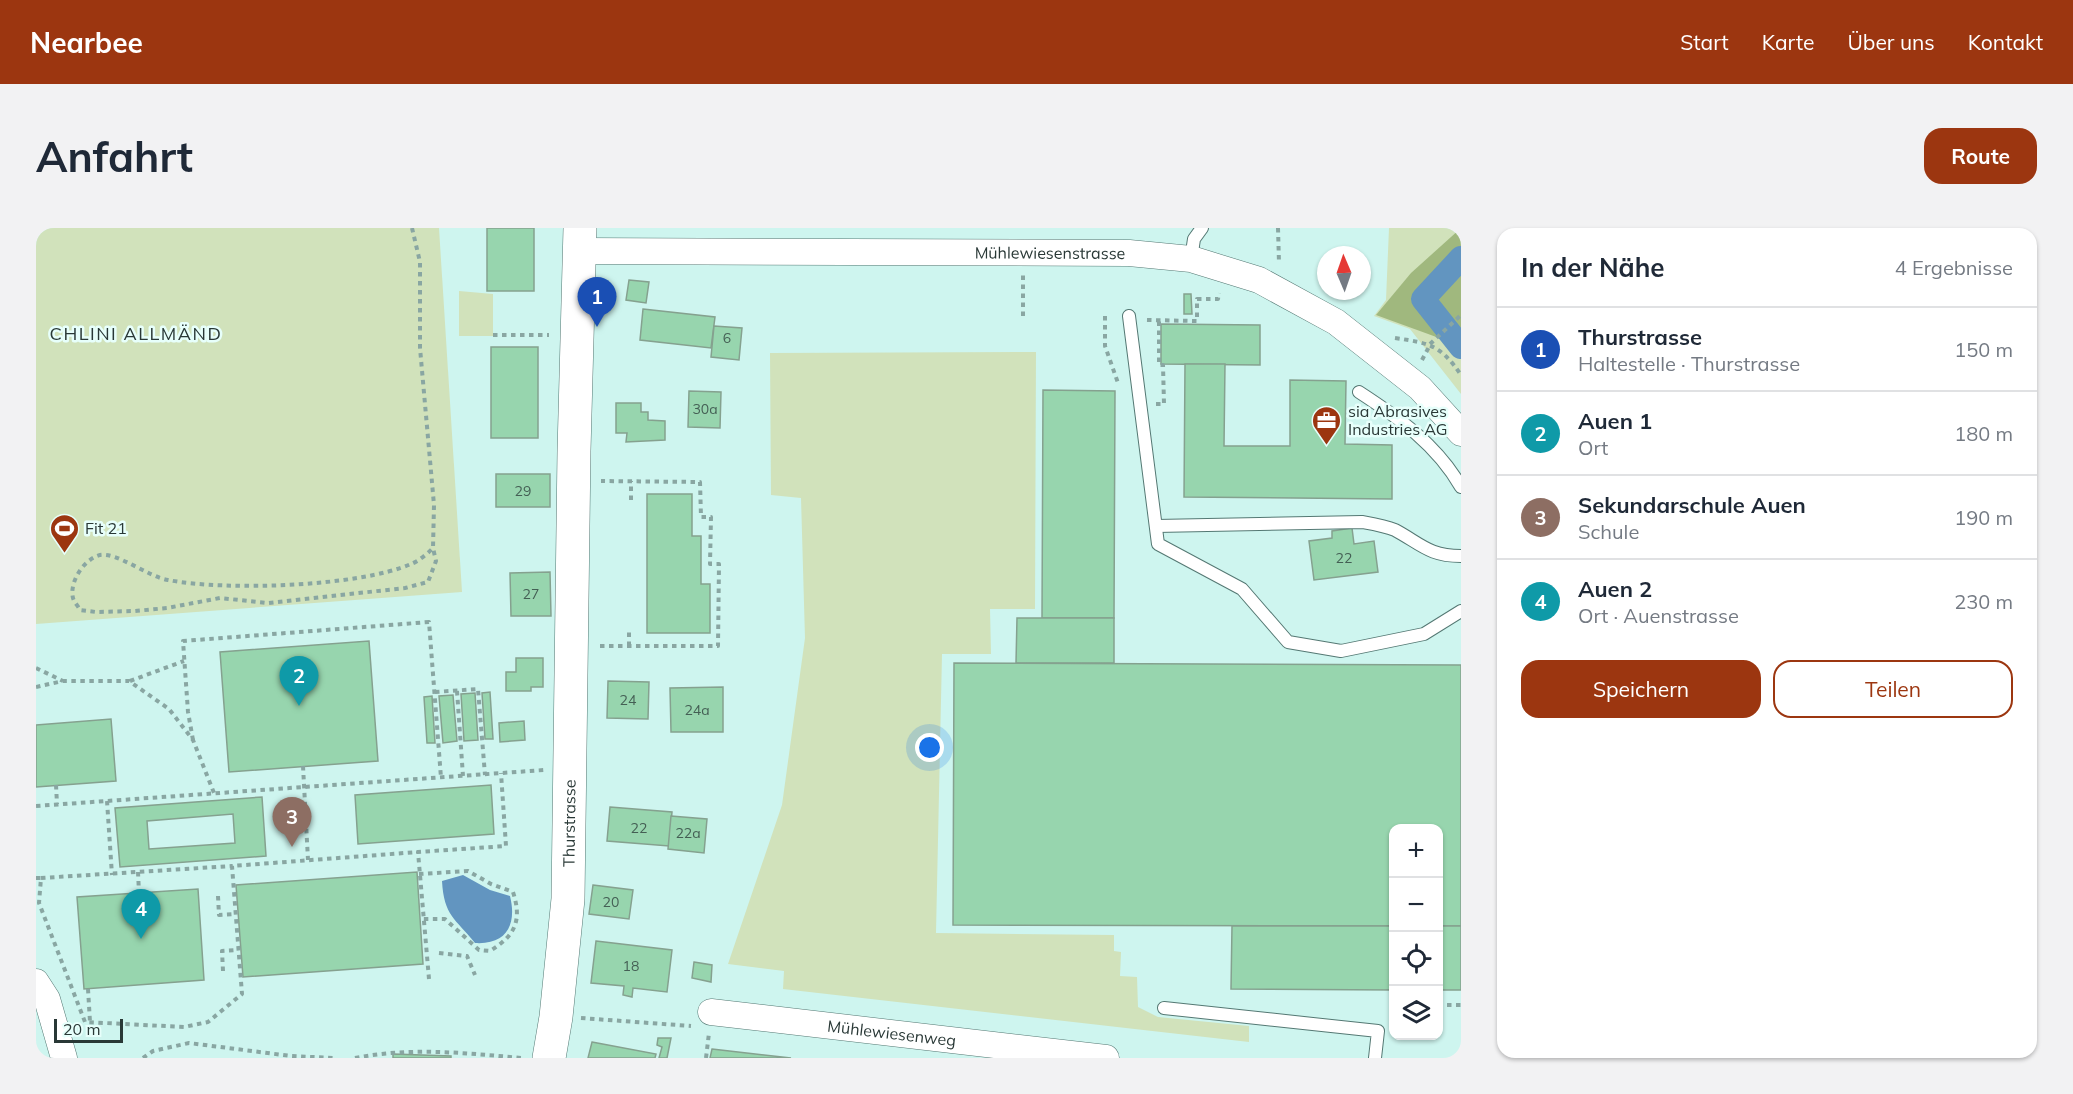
<!DOCTYPE html>
<html lang="de">
<head>
<meta charset="utf-8">
<style>
	body { margin:0; font-family:Mulish,sans-serif; background:#f2f2f3; color:#1f2937 }
	.controls { position:absolute; right:18px; bottom:18px; display:grid; overflow:hidden; border-radius:12px; box-shadow:0 2px 4px #0004 }
	.controls button { width:54px; height:54px; display:grid; place-items:center; padding:0; border:0; border-bottom:2px solid #e0e1e3; background:#fff; color:#1f2937; font:30px sans-serif }
	.compass { position:absolute; left:1281px; top:18px; width:54px; height:54px; border-radius:50%; background:#fff; box-shadow:0 2px 4px #0004; rotate:358deg }
	.scale { position:absolute; left:18px; bottom:15px; width:69px; box-sizing:border-box; padding-left:6px; border:3px solid #293836; border-top:0; font-size:16px; line-height:21px; white-space:nowrap; color:#293836; -webkit-text-stroke:4px #e7fffb; paint-order:stroke }
	.you { position:absolute; left:894px; top:520px; width:21px; height:21px; margin:-15px; border:4px solid #fff; border-radius:50%; background:#1a73e8; box-shadow:0 0 0 9px #1a73e833 }
	.badge { display:grid; place-items:center; width:39px; height:39px; border-radius:50%; background:#9c3610; color:#fff; font-size:20px; font-weight:700 }
	.pin { position:absolute; translate:-50% -50px; filter:drop-shadow(0 2px 3px #0008) }
	.pin::after { content:''; position:absolute; top:32px; width:21px; height:18px; background:inherit; clip-path:polygon(0 0,100% 0,50% 100%) }
	.list { margin:0; padding:0; list-style:none }
	h2 { display:flex; justify-content:space-between; align-items:center; height:78px; margin:0; padding:0 24px; font-size:26px }
	h2 small { font-size:20px; font-weight:400; color:#747a83 }
	.list li { display:grid; grid-template-columns:39px 1fr auto; gap:18px; align-items:center; box-sizing:border-box; height:84px; padding:0 24px; border-top:2px solid #e0e1e3 }
	.list b { display:block; font-size:22px; white-space:nowrap }
	.list p { margin:0; font-size:20px; white-space:nowrap; color:#747a83 }
	.list em { font-size:20px; font-style:normal; color:#747a83 }
	.actions { display:flex; gap:12px; padding:18px 24px }
	.actions a { flex:1; padding:14px 0; border:2px solid #9c3610; border-radius:18px; text-align:center; font-size:21px; color:#9c3610 }
	.actions .main { background:#9c3610; color:#fff }
	.icon { flex:none; width:33px; height:33px; fill:none; stroke:currentColor; stroke-width:2; stroke-linecap:round; stroke-linejoin:round }
	.map { position:relative; flex:none; width:1425px; height:830px; overflow:hidden; border-radius:18px }
	header { display:flex; align-items:center; gap:36px; box-sizing:border-box; height:84px; padding:0 30px; background:#9c3610; color:#fff }
	header strong { font-size:28px }
	nav { display:flex; gap:33px; margin-inline-start:auto; font-size:21px }
	.intro { display:flex; align-items:center; justify-content:space-between; box-sizing:border-box; height:144px; padding:0 36px }
	h1 { margin:0; font-size:42px }
	.button { padding:15px 27px; border-radius:18px; background:#9c3610; color:#fff; font-size:21px; font-weight:700 }
	main { display:flex; gap:36px; padding:0 36px }
	aside { flex:1; background:#fff; border-radius:18px; box-shadow:0 2px 4px #0004 }
	.map>svg:first-child { display:block }
	.green { fill:#d1e2bb }
	.forest { fill:#a0b87e }
	.water { fill:#6295c0 }
	.lines { fill:none; stroke-linecap:round; stroke-linejoin:round }
	.canal { stroke:#6295c0; stroke-width:24 }
	.building { fill:#97d5ae; stroke:#85a18f; stroke-width:1.5; fill-rule:evenodd }
	.lane-casing { stroke:#547873; stroke-width:14 }
	.street-casing { stroke:#547873; stroke-width:27 }
	.secondary-casing { stroke:#547873; stroke-width:34 }
	.path { stroke:#89a6a2; stroke-width:4; stroke-dasharray:4.5 4.5; stroke-linecap:butt }
	.lane { stroke:#fff; stroke-width:12 }
	.street { stroke:#fff; stroke-width:26 }
	.secondary { stroke:#fff; stroke-width:33 }
	.labels { text-anchor:middle; dominant-baseline:central; stroke-width:5; stroke-linejoin:round; paint-order:stroke }
	.number-label { font-size:14px; fill:#445f54 }
	.street-label { font-size:16px; fill:#293836; stroke:#e7fffb }
	.poi-label { font-size:16px; fill:#293836; stroke:#e7fffb; text-anchor:start }
	.neighbourhood-label { font-size:18px; letter-spacing:1.5px; fill:#293836; stroke:#e7fffb }
</style>
</head>
<body>
<header>
<strong>Nearbee</strong>
<nav><a>Start</a><a>Karte</a><a>Über uns</a><a>Kontakt</a></nav>
</header>
<div class="intro"><h1>Anfahrt</h1><a class="button">Route</a></div>
<main>
<div class="map">
<svg width="1425" height="830" viewBox="0 0 1425 830">
	<rect width="100%" height="100%" fill="#cef5ef"/>
	<!-- green -->
	<g class="green">
		<polygon points="0,0 403,0 426,364 0,396"/>
		<polygon points="1353,0 1425,0 1425,166 1374,101 1338,88 1350,72"/>
		<polygon points="423,63 457,66 457,108 423,108"/>
		<polygon points="1000,124 999,381 954,381 955,426 906,426 900,705 1078,707 1078,723 1085,724 1084,748 1101,749 1102,779 1122,789 1213,798 1213,814 747,761 748,743 692,736 746,577 769,410 765,270 735,267 734,125"/>
	</g>
	<!-- forest -->
	<polygon class="forest" points="1425,0 1425,118 1340,87 1375,45"/>
	<!-- water -->
	<path class="water" d="M 427,647 L 454,662 L 474,668 C 481,696 471,717 439,715 C 419,690 408,688 406,653 Z"/>
	<g class="lines">
		<!-- canal -->
		<polyline class="canal" points="1425,30 1387,71 1425,119"/>
	</g>
	<!-- building -->
	<g class="building">
		<rect x="451" y="0" width="47" height="63"/>
		<polygon points="593,52 613,54 610,75 590,72"/>
		<polygon points="1148,66 1155,66 1156,86 1148,86"/>
		<polygon points="607,81 679,89 675,120 604,112"/>
		<polygon points="1125,96 1224,97 1224,137 1125,136"/>
		<polygon points="678,98 706,100 703,132 675,129"/>
		<rect x="455" y="119" width="47" height="91"/>
		<polygon points="1149,136 1189,136 1188,218 1254,218 1254,152 1310,153 1309,216 1356,217 1356,271 1148,269"/>
		<polygon points="1007,162 1079,163 1078,390 1006,390"/>
		<polygon points="653,163 685,164 684,200 652,199"/>
		<polygon points="580,175 605,175 605,184 612,184 612,192 629,193 629,212 590,214 591,205 580,205"/>
		<rect x="460" y="246" width="54" height="33"/>
		<polygon points="611,266 656,266 656,308 665,308 665,356 674,356 674,405 611,405"/>
		<polygon points="1316,300 1318,316 1338,313 1342,344 1278,352 1273,313 1296,310 1296,303"/>
		<polygon points="514,344 515,388 475,388 474,345"/>
		<polygon points="981,390 1078,390 1078,435 980,435"/>
		<polygon points="333,413 342,533 193,544 184,424"/>
		<polygon points="480,430 507,430 507,459 495,459 495,463 470,463 470,444 480,444"/>
		<polygon points="918,435 1425,437 1425,698 1402,698 1402,600 1358,600 1358,698 917,697"/>
		<polygon points="572,453 613,454 612,491 571,490"/>
		<polygon points="687,459 687,504 635,504 634,460"/>
		<polygon points="454,464 457,511 449,511 446,465"/>
		<polygon points="439,465 442,512 428,513 425,466"/>
		<polygon points="417,467 421,513 407,515 403,468"/>
		<polygon points="396,468 399,515 391,515 388,469"/>
		<polygon points="75,491 80,553 0,559 0,497"/>
		<polygon points="488,493 489,512 464,514 463,495"/>
		<polygon points="455,557 458,606 322,616 319,567"/>
		<path d="M 226,569 L 230,628 L 84,639 L 79,580 ZM 197,586 L 199,615 L 113,621 L 111,593 Z"/>
		<polygon points="574,579 636,584 633,618 571,613"/>
		<polygon points="635,588 671,591 668,625 632,621"/>
		<polygon points="381,644 387,736 207,749 200,657"/>
		<polygon points="557,657 597,662 593,691 553,686"/>
		<polygon points="162,661 168,752 48,761 41,669"/>
		<polygon points="1196,698 1358,698 1358,762 1195,761"/>
		<rect x="1402" y="698" width="23" height="64"/>
		<polygon points="560,713 636,722 631,764 597,760 596,769 587,767 588,758 555,755"/>
		<polygon points="658,734 676,737 675,754 656,750"/>
		<polygon points="622,810 635,810 631,830 623,830 626,819 621,817"/>
		<polygon points="556,814 620,826 619,830 552,830"/>
		<polygon points="676,821 755,830 674,830"/>
		<polygon points="357,826 415,828 415,830 357,830"/>
	</g>
	<g class="lines">
		<defs>
			<g id="lane">
				<polyline points="1155,31 1158,11 1166,0"/>
				<polyline points="1093,88 1122,316 1206,361 1252,414 1305,423 1388,406 1425,383"/>
				<path d="M 1323,164 C 1363,190 1401,217 1425,259"/>
				<path d="M 1120,298 L 1326,294 C 1337,296 1349,298 1359,302 C 1385,316 1393,328 1425,328"/>
				<polyline points="1128,780 1342,803 1339,830"/>
			</g>
			<g id="street">
				<path id="s1" d="M 544,23 L 1093,25 L 1155,31 L 1223,52 L 1300,94 L 1384,160 L 1425,205"/>
				<polyline points="0,754 11,771 28,830"/>
				<path id="s2" d="M 675,784 L 1070,830"/>
			</g>
			<g id="secondary">
				<path id="s3" d="M 513,830 L 520,789 L 532,671 L 538,223 L 544,0"/>
			</g>
		</defs>
		<!-- lane casing -->
		<use href="#lane" class="lane-casing"/>
		<!-- street casing -->
		<use href="#street" class="street-casing"/>
		<!-- secondary casing -->
		<use href="#secondary" class="secondary-casing"/>
		<!-- path -->
		<g class="path">
			<path d="M 376,0 L 384,34 L 384,120 L 398,277 L 397,320 C 391,326 383,333 375,336 C 322,359 189,363 132,352 C 113,349 81,324 64,327 C 48,331 33,354 37,370 C 38,374 42,378 44,382 L 60,384 L 99,383 L 131,380 L 184,370 L 232,375 L 369,360 L 392,354 L 400,333 L 397,320"/>
			<polyline points="1242,0 1243,35"/>
			<polyline points="987,88 987,47"/>
			<polyline points="1069,88 1069,118 1082,155"/>
			<polyline points="1111,92 1161,93 1161,71 1182,71 1183,65"/>
			<polyline points="457,107 513,107"/>
			<path d="M 1359,110 C 1393,115 1405,117 1425,147"/>
			<polyline points="1394,116 1425,87"/>
			<polyline points="1386,132 1394,117"/>
			<polyline points="1120,176 1128,176 1127,137 1123,137 1123,92"/>
			<polyline points="595,272 595,253"/>
			<polyline points="564,418 682,418 683,336 674,336 675,289 665,289 664,254 565,253"/>
			<polyline points="593,418 593,400"/>
			<polyline points="0,440 27,453"/>
			<polyline points="94,453 148,433"/>
			<polyline points="0,459 27,453 93,453 133,481 157,512 178,565"/>
			<polyline points="421,463 427,548"/>
			<polyline points="399,464 442,461 449,547"/>
			<polyline points="157,512 152,484 147,413 393,394 405,550"/>
			<polyline points="267,538 272,632"/>
			<polyline points="20,557 21,576"/>
			<polyline points="71,573 76,647"/>
			<polyline points="0,578 508,542"/>
			<polyline points="102,644 103,665"/>
			<path d="M 383,646 L 432,643 L 455,656 L 477,664 C 486,692 480,707 454,723 L 443,722 L 409,691 L 387,691"/>
			<polyline points="0,650 5,650 3,675 49,794 148,799 172,794 206,766 196,638 382,624"/>
			<polyline points="5,650 196,638"/>
			<polyline points="182,668 183,687 200,686"/>
			<polyline points="403,725 431,728 439,747"/>
			<polyline points="187,743 186,723 202,722"/>
			<polyline points="393,751 382,624 470,618 465,545"/>
			<polyline points="52,761 54,794"/>
			<polyline points="1402,777 1425,777"/>
			<polyline points="545,790 655,798"/>
			<polyline points="107,830 117,823 153,815 255,828 298,830"/>
			<path d="M 319,830 C 374,819 430,825 485,830"/>
			<polyline points="670,830 673,805"/>
		</g>
		<!-- lane -->
		<use href="#lane" class="lane"/>
		<!-- street -->
		<use href="#street" class="street"/>
		<!-- secondary -->
		<use href="#secondary" class="secondary"/>
	</g>
	<!-- icons -->
	<defs>
		<symbol id="office-pin" viewBox="-11 -11 22 30"><path d="M0 17L-7.5 6A9.5 9.5 0 1 1 7.5 6Z" fill="#9c3610" stroke="#e7fffb"/><path d="M-6-3h4V-5.5h4V-3h4V5H-6ZM-1-4.5V-3h2v-1.5ZM-6 0V1H6V0Z" fill="#fff"/></symbol>
		<symbol id="stadium-pin" viewBox="-11 -11 22 30"><path d="M0 17L-7.5 6A9.5 9.5 0 1 1 7.5 6Z" fill="#9c3610" stroke="#e7fffb"/><path d="M0-5a6.5 5 0 1 0 0 10a6.5 5 0 1 0 0-10ZM-3.5-1.8h7v3.6h-7Z" fill="#fff"/></symbol>
	</defs>
	<g fill-rule="evenodd">
		<use href="#office-pin" x="1274" y="176" width="33" height="45"/>
		<use href="#stadium-pin" x="12" y="284" width="33" height="45"/>
	</g>
	<g class="labels">
		<!-- number labels -->
		<g class="number-label">
			<text x="691" y="110">6</text>
			<text x="669" y="181">30a</text>
			<text x="487" y="263">29</text>
			<text x="1308" y="330">22</text>
			<text x="495" y="366">27</text>
			<text x="592" y="472">24</text>
			<text x="661" y="482">24a</text>
			<text x="603" y="600">22</text>
			<text x="652" y="605">22a</text>
			<text x="575" y="674">20</text>
			<text x="595" y="738">18</text>
		</g>
		<!-- street labels -->
		<g class="street-label">
			<text stroke="none"><textPath href="#s1" startOffset="470">Mühlewiesenstrasse</textPath></text>
			<text stroke="none"><textPath href="#s3" startOffset="236">Thurstrasse</textPath></text>
			<text stroke="none"><textPath href="#s2" startOffset="182">Mühlewiesenweg</textPath></text>
		</g>
		<!-- poi labels -->
		<g class="poi-label">
			<text x="1312" y="183">sia Abrasives<tspan x="1312" dy="18">Industries AG</tspan></text>
			<text x="49" y="300">Fit 21</text>
		</g>
		<!-- neighbourhood labels -->
		<g class="neighbourhood-label">
			<text x="100" y="105">CHLINI ALLMÄND</text>
		</g>
	</g>
</svg>
<div class="controls">
<button>+</button>
<button>−</button>
<button><svg class="icon" aria-label="locate" viewBox="0 0 24 24"><circle cx="12" cy="12" r="6"/><path d="M12 2v4M12 18v4M2 12h4M18 12h4"/></svg></button>
<button><svg class="icon" aria-label="layers" viewBox="0 0 24 24"><path d="M12 4l9 5-9 5-9-5zM3 14l9 5 9-5"/></svg></button>
</div>
<svg class="compass" viewBox="-18 -18 36 36"><path d="M0-13l5 13h-10z" fill="#e53935"/><path d="M0 13l5-13h-10z" fill="#747a83"/></svg>
<div class="scale">20 m</div>
<div class="you"></div>
<div class="pin badge" style="left:561px;top:99px;background:#1a4fb4">1</div>
<div class="pin badge" style="left:263px;top:478px;background:#0f9aa8">2</div>
<div class="pin badge" style="left:256px;top:619px;background:#8d6e63">3</div>
<div class="pin badge" style="left:105px;top:711px;background:#0f9aa8">4</div>
</div>
<aside>
<h2>In der Nähe<small>4 Ergebnisse</small></h2>
<ul class="list">
<li><span class="badge" style="background:#1a4fb4">1</span><div><b>Thurstrasse</b><p>Haltestelle · Thurstrasse</p></div><em>150 m</em></li>
<li><span class="badge" style="background:#0f9aa8">2</span><div><b>Auen 1</b><p>Ort</p></div><em>180 m</em></li>
<li><span class="badge" style="background:#8d6e63">3</span><div><b>Sekundarschule Auen</b><p>Schule</p></div><em>190 m</em></li>
<li><span class="badge" style="background:#0f9aa8">4</span><div><b>Auen 2</b><p>Ort · Auenstrasse</p></div><em>230 m</em></li>
</ul>
<div class="actions"><a class="main">Speichern</a><a>Teilen</a></div>
</aside>
</main>
</body>
</html>
